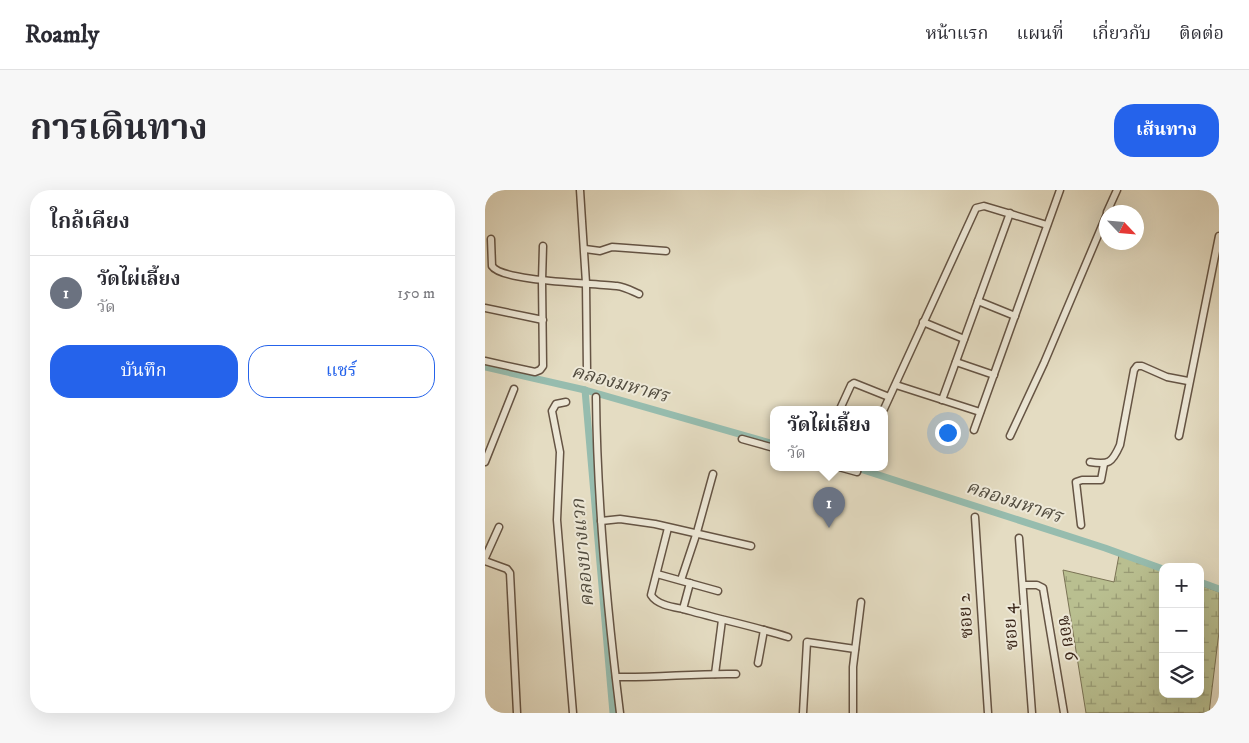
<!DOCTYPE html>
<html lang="th">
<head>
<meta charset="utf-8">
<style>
	body { margin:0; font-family:"IM FELL DW Pica","Noto Serif Thai",serif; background:#f7f7f7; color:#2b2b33 }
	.controls { position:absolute; right:15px; bottom:15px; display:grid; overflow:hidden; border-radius:10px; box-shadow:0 5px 20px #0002 }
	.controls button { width:45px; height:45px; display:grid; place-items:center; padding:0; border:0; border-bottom:1px solid #e1e1e2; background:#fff; color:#2b2b33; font:25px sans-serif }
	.compass { position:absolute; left:614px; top:15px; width:45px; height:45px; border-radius:50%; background:#fff; box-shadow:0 5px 20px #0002; rotate:116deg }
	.you { position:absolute; left:462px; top:242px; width:18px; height:18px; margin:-12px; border:4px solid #fff; border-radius:50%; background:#1a73e8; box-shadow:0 0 0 8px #1a73e833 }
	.badge { display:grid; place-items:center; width:32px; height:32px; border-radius:50%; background:#2563eb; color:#fff; font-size:16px; font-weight:700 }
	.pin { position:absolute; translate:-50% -41px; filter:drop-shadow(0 1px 2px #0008) }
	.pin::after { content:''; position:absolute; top:26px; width:18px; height:15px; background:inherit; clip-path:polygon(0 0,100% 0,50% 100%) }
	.popup { position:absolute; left:285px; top:216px; width:118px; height:65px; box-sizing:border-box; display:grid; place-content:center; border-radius:10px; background:#fff; filter:drop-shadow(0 1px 4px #0005); font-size:16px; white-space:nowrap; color:#7c7c81 }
	.popup b { font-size:19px; color:#2b2b33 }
	.popup::after { content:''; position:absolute; left:50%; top:100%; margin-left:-10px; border:10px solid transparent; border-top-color:#fff }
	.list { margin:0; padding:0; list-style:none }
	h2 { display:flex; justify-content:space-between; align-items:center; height:65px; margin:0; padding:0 20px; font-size:21px }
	h2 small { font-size:16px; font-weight:400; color:#7c7c81 }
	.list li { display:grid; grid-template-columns:32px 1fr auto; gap:15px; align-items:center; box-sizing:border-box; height:75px; padding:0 20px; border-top:1px solid #e1e1e2 }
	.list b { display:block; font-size:19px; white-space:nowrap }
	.list p { margin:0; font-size:16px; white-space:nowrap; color:#7c7c81 }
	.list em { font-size:16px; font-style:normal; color:#7c7c81 }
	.actions { display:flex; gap:10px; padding:15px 20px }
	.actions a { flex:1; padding:11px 0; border:1px solid #2563eb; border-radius:20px; text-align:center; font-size:18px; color:#2563eb }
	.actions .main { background:#2563eb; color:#fff }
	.icon { flex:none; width:28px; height:28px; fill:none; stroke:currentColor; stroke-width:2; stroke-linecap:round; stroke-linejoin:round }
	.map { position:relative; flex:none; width:734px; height:523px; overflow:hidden; border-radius:20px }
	header { display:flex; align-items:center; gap:30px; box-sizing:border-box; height:70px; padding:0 25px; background:#fff; border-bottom:1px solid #e1e1e2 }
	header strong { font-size:24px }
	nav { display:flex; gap:28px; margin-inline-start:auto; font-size:18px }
	.intro { display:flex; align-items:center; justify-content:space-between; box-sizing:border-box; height:120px; padding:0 30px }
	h1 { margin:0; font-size:35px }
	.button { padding:12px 22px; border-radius:20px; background:#2563eb; color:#fff; font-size:18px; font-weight:700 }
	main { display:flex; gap:30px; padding:0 30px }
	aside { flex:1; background:#fff; border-radius:20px; box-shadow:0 5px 20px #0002 }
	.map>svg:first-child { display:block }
	.wetland { fill:url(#wetland-marsh); stroke:#7a7355 }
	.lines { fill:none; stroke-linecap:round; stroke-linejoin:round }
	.canal { stroke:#96bcae; stroke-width:7 }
	.minor-casing { stroke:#655444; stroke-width:9 }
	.minor { stroke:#ede8d7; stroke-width:6 }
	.labels { text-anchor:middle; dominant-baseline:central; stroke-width:4; stroke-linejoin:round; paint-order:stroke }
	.street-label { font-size:18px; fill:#3b271a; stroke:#ede8d7 }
	.water-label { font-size:19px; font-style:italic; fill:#524c3f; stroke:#ede8d7 }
</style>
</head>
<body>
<header>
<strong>Roamly</strong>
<nav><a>หน้าแรก</a><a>แผนที่</a><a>เกี่ยวกับ</a><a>ติดต่อ</a></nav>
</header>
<div class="intro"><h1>การเดินทาง</h1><a class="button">เส้นทาง</a></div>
<main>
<aside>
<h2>ใกล้เคียง<small></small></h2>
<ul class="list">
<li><span class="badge" style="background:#6b7280">1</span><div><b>วัดไผ่เลี้ยง</b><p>วัด</p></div><em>150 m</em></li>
</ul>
<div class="actions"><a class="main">บันทึก</a><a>แชร์</a></div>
</aside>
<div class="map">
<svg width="734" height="523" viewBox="0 0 734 523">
	<defs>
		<pattern id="wetland-marsh" width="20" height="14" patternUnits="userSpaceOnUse" patternTransform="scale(1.25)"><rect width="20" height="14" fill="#b9bf90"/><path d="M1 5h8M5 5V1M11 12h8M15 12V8" fill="none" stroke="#989b75"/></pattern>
	</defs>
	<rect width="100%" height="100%" fill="#e4dcc2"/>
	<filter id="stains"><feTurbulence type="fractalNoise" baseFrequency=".004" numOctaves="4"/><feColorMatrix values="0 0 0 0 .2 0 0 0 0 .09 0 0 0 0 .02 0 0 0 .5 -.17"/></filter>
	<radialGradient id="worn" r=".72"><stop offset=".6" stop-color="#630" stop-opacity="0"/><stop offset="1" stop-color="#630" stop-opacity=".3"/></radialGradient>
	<!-- wetland -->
	<polygon class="wetland" points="634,365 678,381 678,504 715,504 715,395 734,402 734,442 724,523 601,523 578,380 629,392"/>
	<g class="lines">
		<!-- canal -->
		<g class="canal">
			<polyline points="0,177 100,200 289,254"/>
			<polyline points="100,200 128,523"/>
			<polyline points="369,277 620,358 678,379"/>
			<polyline points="715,392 734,399"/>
		</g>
		<defs>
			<g id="minor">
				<polyline points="95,0 101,93 102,182"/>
				<polyline points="622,22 632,0"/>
				<path d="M 6,49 L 7,76 C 17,92 110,93 132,96 C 140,97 147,101 154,104"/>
				<polyline points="100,59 115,61 127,57 141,58 181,61"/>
				<polyline points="493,111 530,126"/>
				<polyline points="0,118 58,130"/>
				<polyline points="438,132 479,149"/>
				<polyline points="0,171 50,182 55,180 58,176 57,91 58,56"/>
				<polyline points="471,172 509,185"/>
				<polyline points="411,195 495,222"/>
				<path d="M 111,207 C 112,313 122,418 135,523"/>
				<polyline points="457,210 525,23"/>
				<polyline points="81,212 71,214 67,221 75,262 72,330 88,523"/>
				<polyline points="355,219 366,195 369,193 404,207"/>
				<polyline points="399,219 491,18 499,16 562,35"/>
				<polyline points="489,240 575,0"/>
				<polyline points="525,246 559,173 622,24"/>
				<polyline points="694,246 734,46"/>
				<polyline points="257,249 289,258"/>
				<polyline points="0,272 29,199"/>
				<path d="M 605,272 C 624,275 627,273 635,255 L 649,180 L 652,176 L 657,176 L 682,187 L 703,191"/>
				<polyline points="354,277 372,282 373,277"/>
				<polyline points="490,327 503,523"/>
				<polyline points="116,331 135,329 170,334 266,356"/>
				<polyline points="596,335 591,292 597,290 616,290 619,274"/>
				<path d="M 183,338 L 166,405 C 172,415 188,417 198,419"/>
				<polyline points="534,348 547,523"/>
				<polyline points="0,368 14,337"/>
				<polyline points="0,371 22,379 25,383 32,523"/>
				<polyline points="172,384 233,401"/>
				<polyline points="196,390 212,342 228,284"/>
				<path d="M 205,393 L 198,419 C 233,429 268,436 303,447"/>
				<polyline points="538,395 552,395 558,398 579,523"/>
				<polyline points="273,473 279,440"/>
				<polyline points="230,484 237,430"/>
				<path d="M 131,487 C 171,488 211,483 251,484"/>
				<polyline points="318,523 322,452 370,459"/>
				<polyline points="368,523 368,477 376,412"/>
			</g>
		</defs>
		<!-- minor casing -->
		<use href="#minor" class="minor-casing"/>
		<!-- minor -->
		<use href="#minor" class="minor"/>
	</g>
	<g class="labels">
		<!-- street labels -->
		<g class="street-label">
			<text transform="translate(481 426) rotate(-94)">ซอย 2</text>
			<text transform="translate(526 437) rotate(-94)">ซอย 4</text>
			<text transform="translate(582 448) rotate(80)">ซอย 6</text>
		</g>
		<!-- water labels -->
		<g class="water-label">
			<text transform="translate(135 194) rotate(15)">คลองมหาศร</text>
			<text transform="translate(529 312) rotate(18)">คลองมหาศร</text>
			<text transform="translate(98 363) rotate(-95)">คลองบางแวก</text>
		</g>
	</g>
	<rect width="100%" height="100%" filter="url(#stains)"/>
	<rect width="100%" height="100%" fill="url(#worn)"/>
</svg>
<div class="controls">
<button>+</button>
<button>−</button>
<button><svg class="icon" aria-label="layers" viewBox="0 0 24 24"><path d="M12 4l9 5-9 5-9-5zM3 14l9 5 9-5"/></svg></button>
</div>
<svg class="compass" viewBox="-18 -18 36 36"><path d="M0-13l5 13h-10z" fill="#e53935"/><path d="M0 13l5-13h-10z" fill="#7c7c81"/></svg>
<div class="you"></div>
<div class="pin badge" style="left:344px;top:338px;background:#6b7280">1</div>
<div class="popup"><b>วัดไผ่เลี้ยง</b>วัด</div>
</div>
</main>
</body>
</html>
